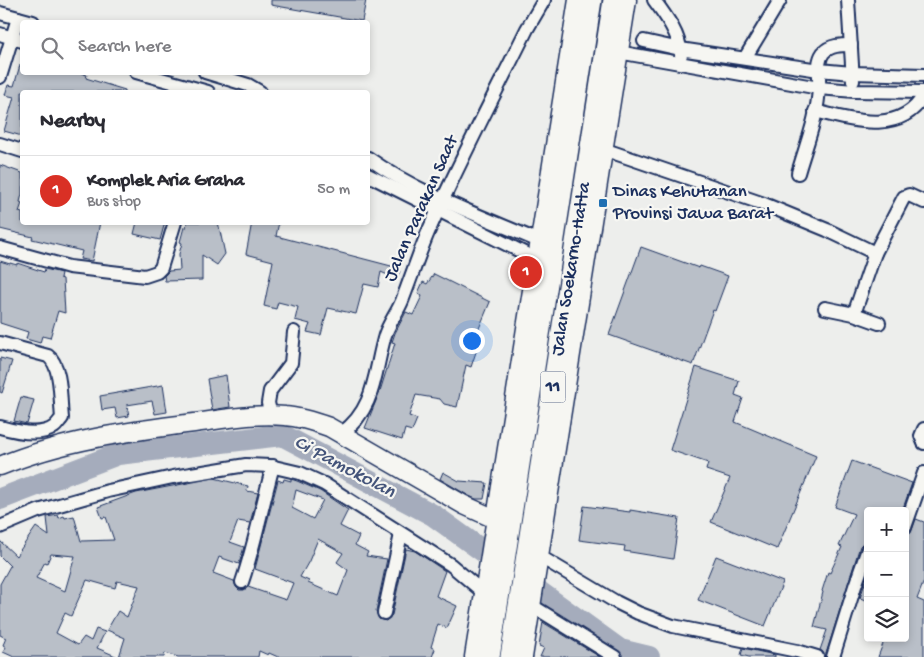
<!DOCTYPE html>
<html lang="en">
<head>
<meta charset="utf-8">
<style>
	body { margin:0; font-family:"Gochi Hand",sans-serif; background:#f2f2f3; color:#2b2b33 }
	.controls { position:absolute; right:15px; bottom:15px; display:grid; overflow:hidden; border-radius:5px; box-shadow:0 2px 8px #0003 }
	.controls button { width:45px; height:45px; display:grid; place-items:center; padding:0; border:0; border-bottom:1px solid #e1e1e2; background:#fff; color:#2b2b33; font:25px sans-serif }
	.you { position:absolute; left:471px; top:340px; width:18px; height:18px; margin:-12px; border:4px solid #fff; border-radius:50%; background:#1a73e8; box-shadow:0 0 0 8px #1a73e833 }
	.badge { display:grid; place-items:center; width:32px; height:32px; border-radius:50%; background:#d93025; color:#fff; font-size:16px; font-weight:700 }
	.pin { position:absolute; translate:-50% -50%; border:2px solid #fff; box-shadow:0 1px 5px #0006 }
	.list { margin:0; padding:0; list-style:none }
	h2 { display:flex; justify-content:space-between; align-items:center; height:65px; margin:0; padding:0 20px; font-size:21px }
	h2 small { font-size:16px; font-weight:400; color:#7c7c81 }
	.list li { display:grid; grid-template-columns:32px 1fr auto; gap:15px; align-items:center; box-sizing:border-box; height:70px; padding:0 20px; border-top:1px solid #e1e1e2 }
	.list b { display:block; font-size:19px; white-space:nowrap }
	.list p { margin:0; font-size:16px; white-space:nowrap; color:#7c7c81 }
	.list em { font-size:16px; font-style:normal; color:#7c7c81 }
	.icon { flex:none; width:28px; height:28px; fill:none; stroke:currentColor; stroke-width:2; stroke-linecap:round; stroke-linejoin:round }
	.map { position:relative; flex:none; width:924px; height:657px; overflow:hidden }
	.search { position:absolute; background:#fff; box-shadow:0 2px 8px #0003; left:20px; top:20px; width:350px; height:55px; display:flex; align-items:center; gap:12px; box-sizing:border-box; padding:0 18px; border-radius:5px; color:#7c7c81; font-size:19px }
	.panel { position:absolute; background:#fff; box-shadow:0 2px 8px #0003; left:20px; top:90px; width:350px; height:135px; border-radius:5px }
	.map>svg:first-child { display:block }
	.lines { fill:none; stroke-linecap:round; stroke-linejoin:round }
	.river { stroke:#a5acbc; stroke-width:22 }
	.building { fill:#b9bfc8; stroke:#1b2f5e; fill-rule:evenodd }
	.street-casing { stroke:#1b2f5e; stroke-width:16 }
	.secondary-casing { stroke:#1b2f5e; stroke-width:21 }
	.highway-casing { stroke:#1b2f5e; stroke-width:25 }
	.street { stroke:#f6f6f2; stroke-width:12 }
	.secondary { stroke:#f6f6f2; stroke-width:18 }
	.highway { stroke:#f6f6f2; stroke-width:21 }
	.poi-dot { fill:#1f6fb2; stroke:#f6f6f2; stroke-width:2 }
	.labels { text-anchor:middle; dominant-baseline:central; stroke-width:4.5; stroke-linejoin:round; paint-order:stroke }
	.shield { fill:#f6f6f2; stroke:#5d6b8a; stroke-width:1 }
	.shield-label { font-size:18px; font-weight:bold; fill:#1b2f5e }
	.poi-label { font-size:19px; fill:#1b2f5e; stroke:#f6f6f2; text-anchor:start }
	.street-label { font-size:19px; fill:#1b2f5e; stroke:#f6f6f2 }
	.water-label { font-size:20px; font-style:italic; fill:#44547a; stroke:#f6f6f2 }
</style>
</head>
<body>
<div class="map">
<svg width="924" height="657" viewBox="0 0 924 657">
	<rect width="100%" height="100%" fill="#edeeec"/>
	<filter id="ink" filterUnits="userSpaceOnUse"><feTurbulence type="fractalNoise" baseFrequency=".02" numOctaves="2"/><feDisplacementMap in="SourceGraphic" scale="10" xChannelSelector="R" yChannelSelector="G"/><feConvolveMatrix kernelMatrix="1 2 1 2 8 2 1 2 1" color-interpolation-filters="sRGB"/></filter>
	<g filter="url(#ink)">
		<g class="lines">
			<!-- river -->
			<polyline class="river" points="0,499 118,454 282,435 433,515 620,650 649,657"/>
		</g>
		<!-- building -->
		<g class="building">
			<polygon points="271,0 366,0 362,21 271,5"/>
			<polygon points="20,65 22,66 22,72 78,72 87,75 86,78 89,79 125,90 125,92 22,92 22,136 4,131 14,97 5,95 8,85 14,86"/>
			<polygon points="0,165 22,173 22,194 20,202 22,203 19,212 22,213 22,222 100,222 92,261 80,259 82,251 45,242 32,239 33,237 0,229"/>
			<polygon points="137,222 165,222 160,240 134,234"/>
			<polygon points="187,222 218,222 225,254 217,265 202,255 202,280 165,281 164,276 169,271 180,270 179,254 182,243 180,242 184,227 186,228"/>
			<polygon points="252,222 279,222 276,236 395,267 400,271 396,279 381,272 378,287 364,284 356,314 328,308 321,335 307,332 310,324 295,320 298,307 278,302 276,309 264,306 273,261 246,254"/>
			<polygon points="641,247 699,268 700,266 728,276 715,311 713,310 693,365 609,335"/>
			<polygon points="0,261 10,264 10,263 17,265 17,263 44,272 45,269 61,273 60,278 63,279 65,313 58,311 50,338 42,336 40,343 26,339 28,332 0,323"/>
			<polygon points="434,274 490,302 475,338 480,340 471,367 466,365 457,407 444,404 440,399 416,395 409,416 417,419 412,431 405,429 402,440 365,428 380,391 395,343 392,342 395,333 406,312 413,315 422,296 418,293 423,282 427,284"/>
			<polygon points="0,358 12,361 2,393 0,392"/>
			<polygon points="696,367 739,381 735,395 743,398 735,422 816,456 777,549 711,522 730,478 706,470 708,463 670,450"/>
			<polygon points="226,375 230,407 212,410 207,379"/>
			<polygon points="163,385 167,412 155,414 152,401 127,405 129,416 117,418 115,408 102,410 100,396"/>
			<polygon points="21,397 34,400 27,424 14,421"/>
			<polygon points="852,461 912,483 902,511 868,511 868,541 863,543 860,546 825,657 823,652 820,650 827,630 814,627 823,592 822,591 828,572 830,573 842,547 839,546 854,514 835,507"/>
			<polygon points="443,472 459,481 487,483 484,499 476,499 469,496 440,479"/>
			<path d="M 214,478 L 248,486 L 247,491 L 258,493 L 250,523 L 238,521 L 230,542 L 244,547 L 239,564 L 219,557 L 213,573 L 234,581 L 236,587 L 239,590 L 244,590 L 248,587 L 286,600 L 293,583 L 255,569 L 278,480 L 283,482 L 284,479 L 291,481 L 291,479 L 297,481 L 320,491 L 348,510 L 340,526 L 359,536 L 355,545 L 368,552 L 366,556 L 387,559 L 376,611 L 379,619 L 386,621 L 392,615 L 406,549 L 415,551 L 445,571 L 436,596 L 457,606 L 447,628 L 438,624 L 431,647 L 435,649 L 432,657 L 278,657 L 269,653 L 268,655 L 259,651 L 258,657 L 178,657 L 165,653 L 164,657 L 119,657 L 125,638 L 107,630 L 118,611 L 127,617 L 139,586 L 117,581 L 115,588 L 87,580 L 71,616 L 65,613 L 56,633 L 78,645 L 84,637 L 91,641 L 96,629 L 105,632 L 97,648 L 118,657 L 14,657 L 3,652 L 6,647 L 3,645 L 6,638 L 0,635 L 0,584 L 10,566 L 0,556 L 0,541 L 16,556 L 36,527 L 49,536 L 47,517 L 58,515 L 59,518 L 64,516 L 65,518 L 74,516 L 81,541 L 114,540 L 106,517 L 102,518 L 98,507 L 136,493 ZM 296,490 L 323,500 L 313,519 L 292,508 ZM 318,539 L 343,553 L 337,562 L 348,570 L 338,596 L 308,583 L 309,581 L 300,577 L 309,561 ZM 51,554 L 75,556 L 65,591 L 36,578 L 45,562 L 47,563 Z"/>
			<polygon points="584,506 630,512 630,510 679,518 673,559 624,551 625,546 579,540"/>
			<polygon points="916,519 924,522 924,581 917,599 924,602 924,657 878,657 884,641 887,642 889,638 905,638 905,535 911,533"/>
			<polygon points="716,556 783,582 765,626 698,600"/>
			<polygon points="868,574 868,601 860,598"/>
			<polygon points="543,622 544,623 600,657 540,657 544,648 539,646"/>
			<polygon points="743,648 775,655 775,657 749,657 741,655"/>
		</g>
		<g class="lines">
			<defs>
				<g id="street">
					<path d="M 654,0 C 666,16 680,35 681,55"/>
					<polyline points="848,0 853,81"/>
					<polyline points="0,13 33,22"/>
					<polyline points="0,34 22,41"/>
					<polyline points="644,41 680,49 819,70 852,73 924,75"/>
					<polyline points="618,52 819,88 854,91 924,92"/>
					<polyline points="745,58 780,0"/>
					<polyline points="136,72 208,92"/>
					<polyline points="205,72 248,85 260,92"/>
					<polyline points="0,77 18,18"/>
					<path d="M 815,111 C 851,120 901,136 924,95"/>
					<polyline points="0,144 22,151"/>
					<polyline points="603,149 764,204 827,230 875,253"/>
					<path d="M 368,158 C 419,194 481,216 539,241"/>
					<path d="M 798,173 C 806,145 818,116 819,87 C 820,76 816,63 823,53 C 830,45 841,45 851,45"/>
					<polyline points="368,175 536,259"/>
					<polyline points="0,248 69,267 145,276 157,272 161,268 175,222"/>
					<polyline points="825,308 854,314 875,253 904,197 909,195 924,202"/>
					<polyline points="854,314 879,323"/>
					<path d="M 0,343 L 48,356 C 62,366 60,401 62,418 C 59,421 57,425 54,427 C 41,437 14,431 0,427"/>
					<polyline points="271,415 268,403 270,391 291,363 294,332"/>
					<polyline points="924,429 921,436 924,443"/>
					<path d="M 342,433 C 376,408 374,372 385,335 C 389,323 397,313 402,301 C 411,278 419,253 429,230 C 459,162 494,96 527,29 L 544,0"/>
					<polyline points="0,527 38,511 108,491 173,477 246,465 270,466 300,473 324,484 451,565 484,593"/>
					<polyline points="905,527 924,473"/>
					<polyline points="539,556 616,602 638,613 673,626 797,651 817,657"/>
					<path d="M 242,582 C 255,544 262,505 273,466"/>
					<polyline points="531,605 615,657"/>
					<polyline points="384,613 401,534"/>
					<polyline points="833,657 855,586 868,549"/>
				</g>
				<g id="secondary">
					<path d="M 0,466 C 61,441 129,431 194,423 C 224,419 255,413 285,416 C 300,417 315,422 329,427 L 464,505 L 495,519"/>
					<polyline points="474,657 578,0"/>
					<polyline points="523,657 627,0"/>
				</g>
				<g id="highway">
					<polyline points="489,657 591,0"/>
					<polyline points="511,657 614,0"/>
				</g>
			</defs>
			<!-- street casing -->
			<use href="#street" class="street-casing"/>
			<!-- secondary casing -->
			<use href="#secondary" class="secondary-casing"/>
			<!-- highway casing -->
			<use href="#highway" class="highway-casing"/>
			<!-- street -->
			<use href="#street" class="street"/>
			<!-- secondary -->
			<use href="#secondary" class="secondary"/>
			<!-- highway -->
			<use href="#highway" class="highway"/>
		</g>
	</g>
	<!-- markers -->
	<rect class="poi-dot" x="598" y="198" width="10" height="10" rx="2.5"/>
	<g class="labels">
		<!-- shield labels -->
		<rect class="shield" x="540.5" y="371.5" width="25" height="31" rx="4"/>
		<g class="shield-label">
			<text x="553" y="387">11</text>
		</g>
		<!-- poi labels -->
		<g class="poi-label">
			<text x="613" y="192">Dinas Kehutanan<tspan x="613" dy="22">Provinsi Jawa Barat</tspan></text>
		</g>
		<!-- street labels -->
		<g class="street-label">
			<text transform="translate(422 209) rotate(-66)">Jalan Parakan Saat</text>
			<text transform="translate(572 269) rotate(-81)">Jalan Soekarno-Hatta</text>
		</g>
		<!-- water labels -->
		<g class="water-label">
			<text transform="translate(344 468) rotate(28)">Ci Pamokolan</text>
		</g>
	</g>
</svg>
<div class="controls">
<button>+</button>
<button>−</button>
<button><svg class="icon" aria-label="layers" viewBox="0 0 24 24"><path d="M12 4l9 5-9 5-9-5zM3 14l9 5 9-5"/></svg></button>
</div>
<div class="you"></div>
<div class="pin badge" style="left:526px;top:272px">1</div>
<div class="search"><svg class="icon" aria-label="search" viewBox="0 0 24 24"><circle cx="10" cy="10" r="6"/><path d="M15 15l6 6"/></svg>Search here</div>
<section class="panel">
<h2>Nearby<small></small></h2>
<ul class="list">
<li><span class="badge">1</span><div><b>Komplek Aria Graha</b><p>Bus stop</p></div><em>50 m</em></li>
</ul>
</section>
</div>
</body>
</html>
